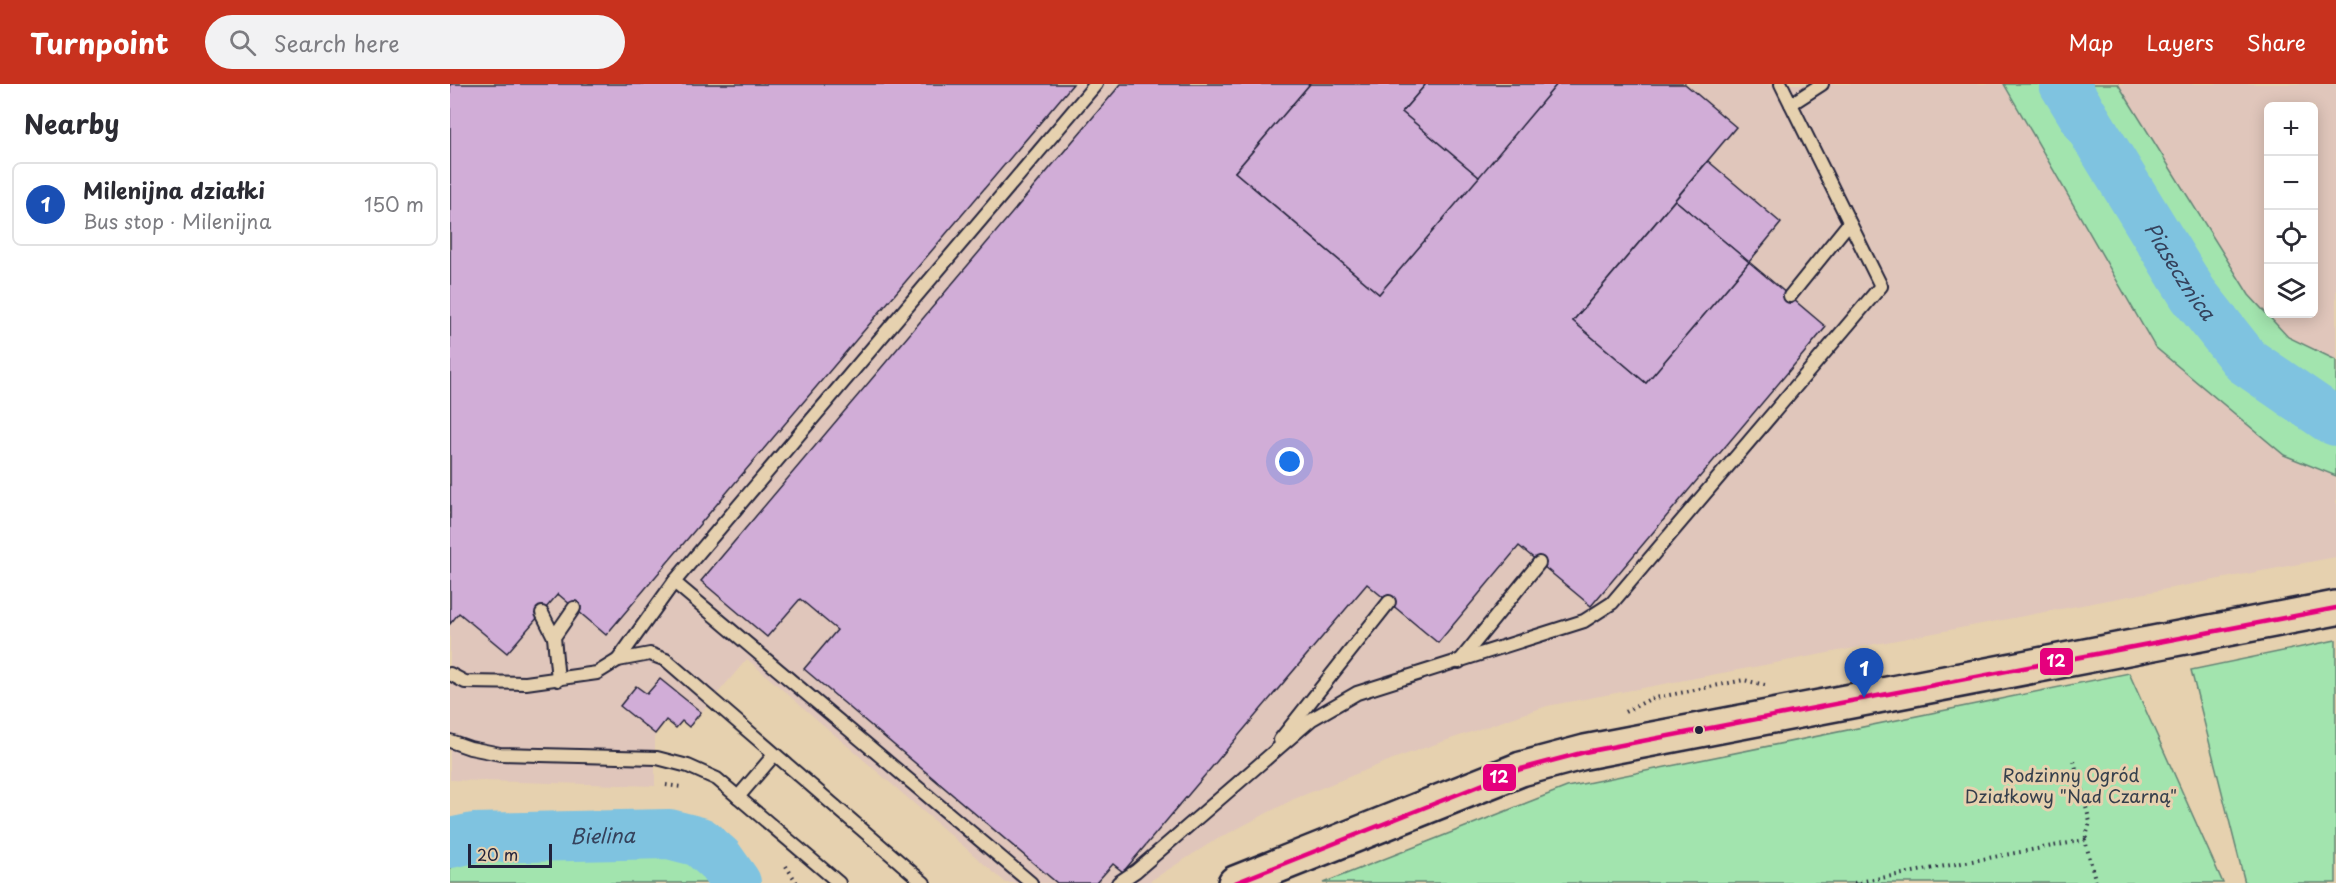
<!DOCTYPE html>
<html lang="en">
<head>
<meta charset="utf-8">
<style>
	body { margin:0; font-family:"Playpen Sans",sans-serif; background:#f2f2f3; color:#2b2b33 }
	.controls { position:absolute; right:18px; top:18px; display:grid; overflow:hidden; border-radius:9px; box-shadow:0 3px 15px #0003 }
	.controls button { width:54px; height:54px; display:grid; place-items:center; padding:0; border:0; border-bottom:2px solid #e1e1e2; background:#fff; color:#2b2b33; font:30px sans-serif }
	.scale { position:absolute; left:18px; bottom:15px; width:84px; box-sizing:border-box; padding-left:6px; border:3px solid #22223b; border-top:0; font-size:16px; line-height:21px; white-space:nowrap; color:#22223b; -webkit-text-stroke:4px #e6d1af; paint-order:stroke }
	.you { position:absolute; left:840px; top:378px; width:21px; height:21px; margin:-15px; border:4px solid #fff; border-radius:50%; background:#1a73e8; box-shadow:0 0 0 9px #1a73e833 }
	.badge { display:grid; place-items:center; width:39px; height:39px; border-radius:50%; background:#c8321e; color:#fff; font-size:20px; font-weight:700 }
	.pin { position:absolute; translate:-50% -50px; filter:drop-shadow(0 2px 3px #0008) }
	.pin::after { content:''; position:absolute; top:32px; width:21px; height:18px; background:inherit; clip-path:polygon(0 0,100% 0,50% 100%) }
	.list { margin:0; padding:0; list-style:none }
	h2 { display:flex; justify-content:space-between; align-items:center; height:78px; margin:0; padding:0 24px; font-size:26px }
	h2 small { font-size:20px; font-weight:400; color:#7c7c81 }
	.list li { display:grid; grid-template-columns:39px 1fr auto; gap:18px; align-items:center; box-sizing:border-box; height:84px; margin:0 12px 12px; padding:0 12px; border:2px solid #e1e1e2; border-radius:9px }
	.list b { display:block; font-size:22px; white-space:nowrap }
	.list p { margin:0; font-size:20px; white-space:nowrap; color:#7c7c81 }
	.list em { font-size:20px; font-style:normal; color:#7c7c81 }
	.icon { flex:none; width:33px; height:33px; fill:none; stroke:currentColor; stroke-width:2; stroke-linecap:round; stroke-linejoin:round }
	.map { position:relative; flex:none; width:1886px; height:799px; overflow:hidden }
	header { display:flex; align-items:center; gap:36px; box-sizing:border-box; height:84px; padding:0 30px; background:#c8321e; color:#fff }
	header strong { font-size:28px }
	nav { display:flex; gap:33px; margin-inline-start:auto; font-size:21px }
	.search { width:420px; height:54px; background:#f2f2f3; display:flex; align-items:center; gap:15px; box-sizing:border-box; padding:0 21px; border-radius:33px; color:#7c7c81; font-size:22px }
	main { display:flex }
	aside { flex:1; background:#fff }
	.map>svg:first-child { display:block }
	.built { fill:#e0c6bb; fill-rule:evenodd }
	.green { fill:#a2e4ae; stroke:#628374; stroke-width:1.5 }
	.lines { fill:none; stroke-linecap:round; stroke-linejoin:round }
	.river { stroke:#7fc3e0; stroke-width:50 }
	.building { fill:#d1add7; stroke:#22223b; stroke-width:1.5 }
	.lane-casing { stroke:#22223b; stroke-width:16 }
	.secondary-casing { stroke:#22223b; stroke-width:38 }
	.path { stroke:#22223b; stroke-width:4; stroke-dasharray:1.5 4.5; stroke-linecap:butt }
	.lane { stroke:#e6d1af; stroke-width:12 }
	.secondary { stroke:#e6d1af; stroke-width:33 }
	.bus-1-casing { stroke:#e6d1af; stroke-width:9 }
	.bus-1 { stroke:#e5007d; stroke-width:4.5 }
	.bus-dot { fill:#22223b; stroke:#e6d1af; stroke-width:2 }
	.labels { text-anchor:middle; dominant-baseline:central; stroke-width:6; stroke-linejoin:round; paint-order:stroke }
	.park-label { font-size:18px; fill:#353f4c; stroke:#e6d1af }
	.water-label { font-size:20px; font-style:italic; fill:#35425c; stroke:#e6d1af }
	.line-badge { stroke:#e6d1af; stroke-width:2 }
	.badge-label { font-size:16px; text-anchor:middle; font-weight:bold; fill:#fff }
</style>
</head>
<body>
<header>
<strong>Turnpoint</strong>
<div class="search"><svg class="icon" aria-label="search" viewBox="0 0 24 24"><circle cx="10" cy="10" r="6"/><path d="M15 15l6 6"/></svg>Search here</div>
<nav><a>Map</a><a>Layers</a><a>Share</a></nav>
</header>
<main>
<aside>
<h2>Nearby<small></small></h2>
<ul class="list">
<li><span class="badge" style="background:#1a4fb4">1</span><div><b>Milenijna działki</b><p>Bus stop · Milenijna</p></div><em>150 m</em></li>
</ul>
</aside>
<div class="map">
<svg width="1886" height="799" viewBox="0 0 1886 799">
	<rect width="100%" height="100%" fill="#e6d1af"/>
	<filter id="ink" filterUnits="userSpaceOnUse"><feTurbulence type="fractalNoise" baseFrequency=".0167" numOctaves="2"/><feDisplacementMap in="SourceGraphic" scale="12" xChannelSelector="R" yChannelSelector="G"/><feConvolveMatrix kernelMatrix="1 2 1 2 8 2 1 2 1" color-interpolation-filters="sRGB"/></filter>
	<g filter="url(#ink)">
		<!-- built -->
		<path class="built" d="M 0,0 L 1886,0 L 1886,473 L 1097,622 L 948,673 L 844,715 L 762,758 L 697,799 L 556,799 L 297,575 L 239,643 L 232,637 L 226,644 L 216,636 L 205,650 L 205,702 L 0,696 ZM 1818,22 L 1864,22 L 1864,230 L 1818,230 Z"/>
		<!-- green -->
		<g class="green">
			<polygon points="1554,0 1668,0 1799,211 1838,253 1886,276 1886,392 1834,371 1705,263"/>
			<polygon points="1886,556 1886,799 1795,799 1741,586"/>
			<polygon points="1679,589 1773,799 873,799 1117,703"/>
			<polygon points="216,760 245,769 260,783 271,799 0,799 0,770 27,765"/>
		</g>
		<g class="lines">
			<!-- river -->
			<g class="river">
				<path id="s1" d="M 1614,0 L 1743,210 L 1796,277 L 1879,334 L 1886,337"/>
				<path id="s2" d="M 0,759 L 24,754 L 219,750 L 250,758 L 269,775 L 286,799"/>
			</g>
		</g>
		<!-- building -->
		<g class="building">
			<polygon points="0,0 623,0 156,551 108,510 57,569 9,529 0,540"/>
			<polygon points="671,0 860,0 785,88 929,210 1107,0 1235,0 1286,43 1123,237 1196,299 1299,178 1376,243 1141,522 1069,462 988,559 917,500 673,788 663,780 646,799 607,799 354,585 387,546 350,515 317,553 251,497"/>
			<polygon points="860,0 976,0 952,28 1029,93 929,210 785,88"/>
			<polygon points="976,0 1107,0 1029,93 952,28"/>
			<polygon points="1258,77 1331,139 1299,178 1225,116"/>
			<polygon points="1225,116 1299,178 1196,299 1123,237"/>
			<polygon points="210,595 251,628 239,643 232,637 226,644 216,636 205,650 170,622 186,602 197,610"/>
		</g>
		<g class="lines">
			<defs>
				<g id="lane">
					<polyline points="1341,20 1372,0"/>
					<polyline points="1340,212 1399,139"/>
					<polyline points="92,529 104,553"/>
					<polyline points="168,576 224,498"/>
					<polyline points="1009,578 1089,479"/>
					<polyline points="0,590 15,598 76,599 147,589 168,576 200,570 216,576 474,799"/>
					<polyline points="108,596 104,553 124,524"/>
					<polyline points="830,656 939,518"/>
					<polyline points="0,657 20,664 50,670 207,674 238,682 267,695 389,799"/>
					<polyline points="288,713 324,671"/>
					<polyline points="581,799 224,498 646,0"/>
					<polyline points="668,799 686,787 862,635 907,609 1134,537 1162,519 1431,202 1331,0"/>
				</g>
				<polyline id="secondary" points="785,799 1071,685 1135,668 1886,524"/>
			</defs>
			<!-- lane casing -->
			<use href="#lane" class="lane-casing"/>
			<!-- secondary casing -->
			<use href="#secondary" class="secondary-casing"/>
			<!-- path -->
			<g class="path">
				<polyline points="1175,628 1200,615 1294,596 1315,601"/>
				<polyline points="1624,677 1640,738 1635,756"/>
				<polyline points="216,701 231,703"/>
				<polyline points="336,782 347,799"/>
				<polyline points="1404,799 1635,756 1646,799"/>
			</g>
			<!-- lane -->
			<use href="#lane" class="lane"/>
			<!-- secondary -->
			<use href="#secondary" class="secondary"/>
			<defs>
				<polyline id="bus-1" points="785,799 1071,685 1135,668 1886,524"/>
			</defs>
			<!-- bus-1 casing -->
			<use href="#bus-1" class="bus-1-casing"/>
			<!-- bus-1 -->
			<use href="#bus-1" class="bus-1"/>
		</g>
	</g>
	<!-- markers -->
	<circle class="bus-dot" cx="1249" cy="646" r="5"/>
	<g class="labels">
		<!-- park labels -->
		<g class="park-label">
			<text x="1621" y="690">Rodzinny Ogród<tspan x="1621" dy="21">Działkowy "Nad Czarną"</tspan></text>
		</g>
		<!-- water labels -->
		<g class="water-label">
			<text stroke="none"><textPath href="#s1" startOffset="220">Piasecznica</textPath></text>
			<text stroke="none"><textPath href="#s2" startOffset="153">Bielina</textPath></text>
		</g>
	</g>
	<g class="line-badge">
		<rect x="1589" y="563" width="35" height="29" rx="6" fill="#e5007d"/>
		<rect x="1032" y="679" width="35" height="29" rx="6" fill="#e5007d"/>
	</g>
	<g class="badge-label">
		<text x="1606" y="583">12</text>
		<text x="1049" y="699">12</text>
	</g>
</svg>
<div class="controls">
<button>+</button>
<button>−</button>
<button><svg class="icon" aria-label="locate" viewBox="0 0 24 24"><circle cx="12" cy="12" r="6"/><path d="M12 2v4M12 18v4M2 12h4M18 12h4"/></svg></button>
<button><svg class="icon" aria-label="layers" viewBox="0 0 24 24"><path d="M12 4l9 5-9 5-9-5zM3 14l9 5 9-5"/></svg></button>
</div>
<div class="scale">20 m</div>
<div class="you"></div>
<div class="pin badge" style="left:1414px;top:614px;background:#1a4fb4">1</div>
</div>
</main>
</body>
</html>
